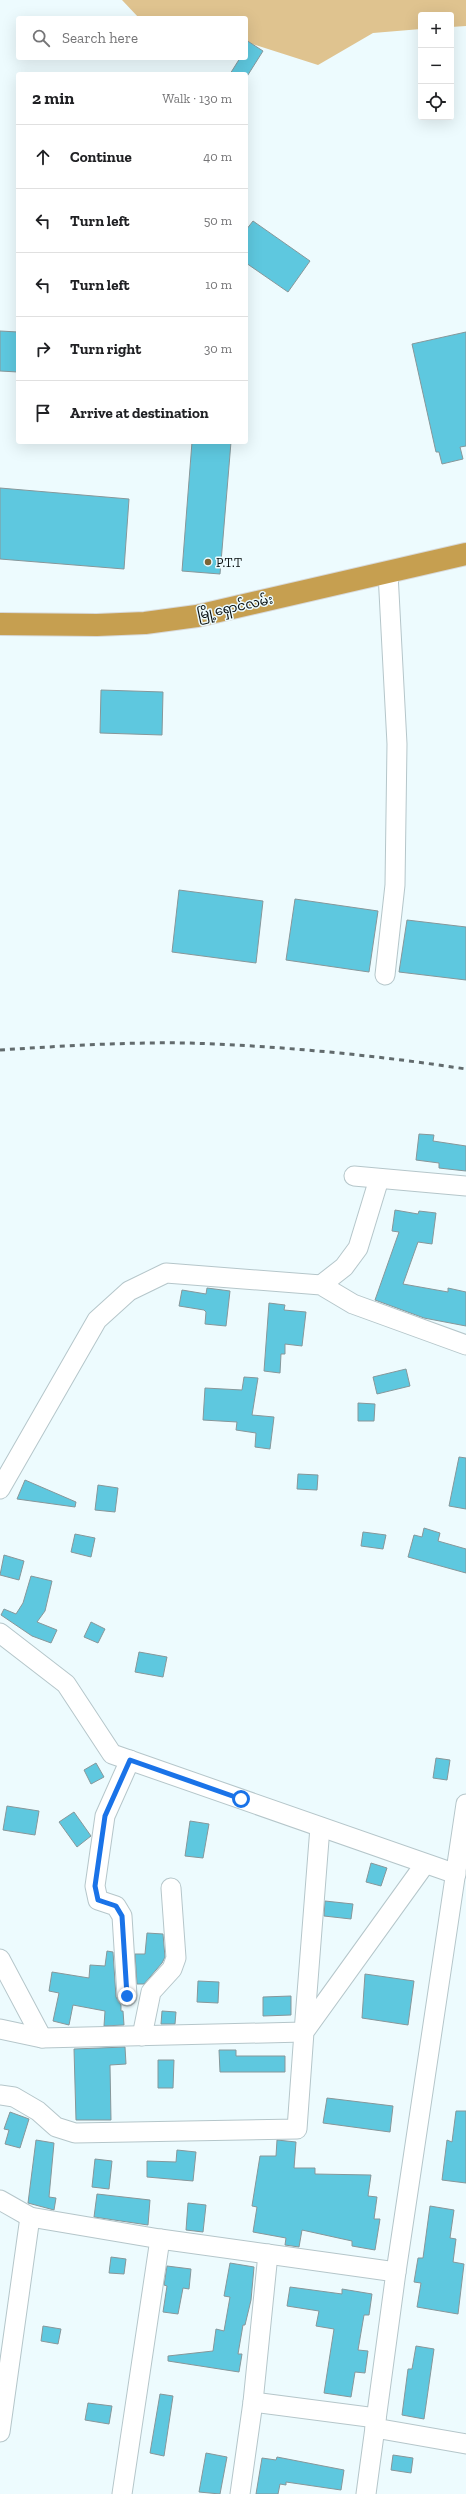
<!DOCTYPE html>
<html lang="en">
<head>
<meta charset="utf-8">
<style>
	body { margin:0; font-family:"Zilla Slab","Noto Sans Myanmar",serif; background:#f6f6f6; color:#202124 }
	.controls { position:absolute; right:12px; top:12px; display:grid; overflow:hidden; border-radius:4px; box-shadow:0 4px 16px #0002 }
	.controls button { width:36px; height:36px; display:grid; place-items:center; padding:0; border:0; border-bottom:1px solid #e0e0e0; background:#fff; color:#202124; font:20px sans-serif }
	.stop { position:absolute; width:12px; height:12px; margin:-9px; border:3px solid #1a73e8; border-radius:50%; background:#fff }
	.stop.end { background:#1a73e8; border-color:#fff; box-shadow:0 1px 4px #0008 }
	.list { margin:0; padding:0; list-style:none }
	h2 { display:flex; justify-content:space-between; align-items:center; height:52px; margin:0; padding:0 16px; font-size:17px }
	h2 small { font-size:13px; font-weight:400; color:#757577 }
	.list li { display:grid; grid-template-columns:26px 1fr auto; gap:12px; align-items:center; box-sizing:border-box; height:64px; padding:0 16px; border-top:1px solid #e0e0e0 }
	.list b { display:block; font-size:15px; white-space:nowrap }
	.list em { font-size:13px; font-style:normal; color:#757577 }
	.icon { flex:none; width:22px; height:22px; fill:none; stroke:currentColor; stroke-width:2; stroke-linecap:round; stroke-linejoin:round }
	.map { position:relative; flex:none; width:466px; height:2494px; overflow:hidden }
	.search { position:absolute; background:#fff; box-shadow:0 4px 16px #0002; left:16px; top:16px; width:232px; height:44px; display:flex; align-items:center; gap:10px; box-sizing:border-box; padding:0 14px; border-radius:4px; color:#757577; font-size:15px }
	.panel { position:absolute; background:#fff; box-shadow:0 4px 16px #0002; left:16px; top:72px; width:232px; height:372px; border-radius:4px }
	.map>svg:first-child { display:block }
	.green { fill:#dfc38f }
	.building { fill:#5ec8df; stroke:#87979a }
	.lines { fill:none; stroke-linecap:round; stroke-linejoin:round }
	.minor-casing { stroke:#b5c6ca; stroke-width:21 }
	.highway-casing { stroke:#d8d9d9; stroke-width:24 }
	.minor { stroke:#fff; stroke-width:19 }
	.highway { stroke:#c69f50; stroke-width:22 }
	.rail { stroke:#626b6d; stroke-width:3; stroke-dasharray:5 5; stroke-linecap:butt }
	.route { stroke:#1a73e8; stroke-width:5 }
	.poi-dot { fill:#7d6535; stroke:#edfbfe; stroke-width:1.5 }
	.labels { text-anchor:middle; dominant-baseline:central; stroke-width:3; stroke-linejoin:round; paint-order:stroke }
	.poi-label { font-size:13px; fill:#090f10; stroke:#edfbfe; text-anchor:start }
	.street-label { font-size:13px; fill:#090f10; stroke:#edfbfe }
</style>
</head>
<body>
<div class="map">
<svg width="466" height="2494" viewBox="0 0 466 2494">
	<rect width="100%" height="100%" fill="#edfbfe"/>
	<!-- green -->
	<polygon class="green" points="122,0 466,0 466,26 451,27 451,15 421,15 421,29 373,33 318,65 246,42 246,18 139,18"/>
	<!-- building -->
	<g class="building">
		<polygon points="246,40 263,51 246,78 246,74 230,74 240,58 246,58"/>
		<polygon points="253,221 310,261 288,292 246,263 246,230"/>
		<polygon points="0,331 18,332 18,372 0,371"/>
		<polygon points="466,332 466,446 460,447 463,459 442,464 439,452 436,452 412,344"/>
		<polygon points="192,442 231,442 220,574 182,571"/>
		<polygon points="0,488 129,499 124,569 0,559"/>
		<polygon points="101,690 163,692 162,735 100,733"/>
		<polygon points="179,890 263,901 256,963 172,952"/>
		<polygon points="295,899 378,911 369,972 286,960"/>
		<polygon points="407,920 466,927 466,980 399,972"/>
		<polygon points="419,1134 434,1135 433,1141 466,1146 466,1171 439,1168 439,1163 416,1160"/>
		<polygon points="395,1210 418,1214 419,1211 436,1213 432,1244 418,1242 403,1284 448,1292 448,1288 466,1292 466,1326 424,1318 375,1300 399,1232 392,1231"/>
		<polygon points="207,1288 230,1291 226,1326 205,1324 206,1312 204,1310 179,1306 182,1290 206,1294"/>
		<polygon points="269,1303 285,1305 284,1310 306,1312 302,1346 285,1344 285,1354 281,1354 280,1373 264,1371"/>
		<polygon points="406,1369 410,1386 377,1394 373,1377"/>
		<polygon points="244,1377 258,1378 252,1415 274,1417 270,1449 255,1447 256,1433 236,1430 237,1422 203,1420 205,1388 242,1390"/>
		<polygon points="358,1403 375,1404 374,1421 358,1421"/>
		<polygon points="459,1457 466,1458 466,1509 449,1506"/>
		<polygon points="298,1474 318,1475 317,1490 297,1489"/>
		<polygon points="25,1480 76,1502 75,1507 17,1499"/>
		<polygon points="98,1485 118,1488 115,1512 95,1510"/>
		<polygon points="424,1528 440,1533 438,1541 466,1549 466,1573 408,1557 414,1535 422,1537"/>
		<polygon points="363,1532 386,1535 383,1549 361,1546"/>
		<polygon points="75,1534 95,1538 91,1557 71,1552"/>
		<polygon points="4,1555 24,1561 19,1580 0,1575"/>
		<polygon points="31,1576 52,1581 45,1611 37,1622 57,1630 51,1643 32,1636 1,1615 4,1609 16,1614 23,1603"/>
		<polygon points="91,1622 105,1629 98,1643 84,1637"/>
		<polygon points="139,1652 167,1657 163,1677 135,1672"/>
		<polygon points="436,1758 450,1760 447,1780 433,1778"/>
		<polygon points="96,1763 104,1777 91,1784 84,1770"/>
		<polygon points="7,1806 39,1811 35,1835 3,1830"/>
		<polygon points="74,1812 91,1836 77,1847 59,1822"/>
		<polygon points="190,1821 209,1824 203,1858 185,1856"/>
		<polygon points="371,1863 387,1868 381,1886 366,1882"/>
		<polygon points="325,1901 353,1904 351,1919 324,1916"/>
		<polygon points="147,1933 163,1934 165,1957 162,1963 144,1984 137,1984 135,1954 145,1954"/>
		<polygon points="107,1951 113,1952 116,1997 121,2005 121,2011 123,2011 124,2025 104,2026 105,2011 73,2005 69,2025 53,2021 59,1993 49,1991 52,1972 89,1978 90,1965 105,1966"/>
		<polygon points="365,1974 414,1981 408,2025 362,2018"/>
		<polygon points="198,1981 219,1982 218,2003 197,2002"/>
		<polygon points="291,1996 291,2015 263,2016 263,1997"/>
		<polygon points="162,2011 176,2012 175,2024 161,2024"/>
		<polygon points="125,2047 126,2064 110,2065 111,2120 76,2120 74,2049"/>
		<polygon points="219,2050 236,2050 236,2056 285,2056 285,2072 220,2072"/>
		<polygon points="158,2060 174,2060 173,2088 158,2088"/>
		<polygon points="327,2098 393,2106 390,2132 323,2123"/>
		<polygon points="456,2111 466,2111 466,2183 442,2180 447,2140 452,2142"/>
		<polygon points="10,2112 29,2119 20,2148 5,2144 9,2130 4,2129"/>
		<polygon points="36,2140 54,2143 49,2197 56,2198 54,2210 28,2203"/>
		<polygon points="277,2140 296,2142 294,2168 315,2168 315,2174 371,2175 368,2196 377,2197 374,2219 380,2219 375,2250 352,2246 352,2241 302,2230 299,2247 285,2245 286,2238 253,2232 257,2207 252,2206 260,2156 276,2156"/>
		<polygon points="177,2150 196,2152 193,2181 147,2177 147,2161 176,2162"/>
		<polygon points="95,2159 112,2161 109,2189 92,2187"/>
		<polygon points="97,2194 150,2200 148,2225 94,2217"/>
		<polygon points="188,2203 206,2205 203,2232 186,2230"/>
		<polygon points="430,2206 454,2210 450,2238 456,2239 453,2262 464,2264 458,2314 417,2307 421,2283 414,2282 418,2258 423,2258"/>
		<polygon points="111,2257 126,2259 124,2274 109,2273"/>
		<polygon points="230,2263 254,2267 251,2300 245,2325 243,2325 238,2354 242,2354 239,2372 168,2361 168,2356 213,2351 216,2329 224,2331 230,2297 224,2296"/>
		<polygon points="167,2266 191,2269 189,2289 183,2288 178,2314 163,2312 167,2286 164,2285"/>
		<polygon points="290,2287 342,2294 342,2289 372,2294 369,2315 364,2315 358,2350 368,2351 365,2373 355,2372 351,2397 324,2393 334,2329 316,2326 319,2311 287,2306"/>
		<polygon points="43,2326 61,2329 58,2344 41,2341"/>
		<polygon points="416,2346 434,2349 424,2419 402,2415 408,2369 412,2369"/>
		<polygon points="160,2394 173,2396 164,2456 150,2453"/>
		<polygon points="88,2403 112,2406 109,2424 85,2420"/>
		<polygon points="206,2453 227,2457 220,2494 199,2492"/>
		<polygon points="393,2455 413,2458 411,2473 391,2470"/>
		<polygon points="277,2457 344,2470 341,2490 286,2482 286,2485 280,2484 278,2494 256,2494 262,2458 276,2460"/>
	</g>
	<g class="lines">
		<defs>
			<g id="minor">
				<polyline points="385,975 395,885 397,744 388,573"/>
				<polyline points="354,1176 466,1186"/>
				<polyline points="321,1285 344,1267 358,1248 379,1179"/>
				<polyline points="0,1489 97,1320 129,1291 166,1273 321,1285 353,1304 466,1345"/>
				<polyline points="0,1633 66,1684 112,1754 456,1874"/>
				<polyline points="0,1959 42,2038"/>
				<polyline points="127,1996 122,1916 116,1906 98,1900 95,1886 105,1816 130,1760"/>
				<polyline points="0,2029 42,2038 304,2032 320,1827"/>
				<polyline points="142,2036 151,1992 172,1969 176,1958 171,1888"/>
				<polyline points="0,2095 14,2097 38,2111 56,2127 75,2133 297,2129 304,2032 425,1864"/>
				<polyline points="0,2200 30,2217 160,2239 396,2272"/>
				<polyline points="253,2402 376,2418"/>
				<polyline points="375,2428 466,2444"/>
				<polyline points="0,2432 30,2217"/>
				<polyline points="122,2494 160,2239"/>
				<polyline points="240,2494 253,2402 268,2254"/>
				<polyline points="366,2494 396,2272 466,1804"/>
			</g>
			<polyline id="highway" points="0,624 97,625 145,623 197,616 466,554"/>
		</defs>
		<!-- minor casing -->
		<use href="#minor" class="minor-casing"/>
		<!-- highway casing -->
		<use href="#highway" class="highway-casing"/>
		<!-- minor -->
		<use href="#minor" class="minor"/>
		<!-- highway -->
		<use href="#highway" class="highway"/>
		<!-- rail -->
		<path class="rail" d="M 0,1050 C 62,1046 125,1042 188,1043 C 281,1046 374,1055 466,1069"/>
	</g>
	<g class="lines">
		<!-- route -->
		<polyline class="route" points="127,1996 122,1916 116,1906 98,1900 95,1886 105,1816 130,1760 241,1799"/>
	</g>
	<!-- markers -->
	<circle class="poi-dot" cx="208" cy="562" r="4"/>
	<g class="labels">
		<!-- poi labels -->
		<g class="poi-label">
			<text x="216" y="562">P.T.T</text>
		</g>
		<!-- street labels -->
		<g class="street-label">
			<text transform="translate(235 607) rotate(-12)">မြို့ရှောင်လမ်း</text>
		</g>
	</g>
</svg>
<div class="controls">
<button>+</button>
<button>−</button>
<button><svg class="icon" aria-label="locate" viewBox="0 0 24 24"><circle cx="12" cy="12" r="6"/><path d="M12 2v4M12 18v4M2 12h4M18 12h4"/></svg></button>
</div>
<div class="stop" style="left:241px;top:1799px"></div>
<div class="stop end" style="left:127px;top:1996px"></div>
<div class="search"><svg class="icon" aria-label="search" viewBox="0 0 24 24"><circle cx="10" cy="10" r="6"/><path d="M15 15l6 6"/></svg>Search here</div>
<section class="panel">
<h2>2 min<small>Walk · 130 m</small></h2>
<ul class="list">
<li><svg class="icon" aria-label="ahead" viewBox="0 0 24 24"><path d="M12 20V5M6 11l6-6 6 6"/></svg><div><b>Continue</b></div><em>40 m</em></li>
<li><svg class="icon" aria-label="left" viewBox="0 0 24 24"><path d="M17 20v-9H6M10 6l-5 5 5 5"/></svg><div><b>Turn left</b></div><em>50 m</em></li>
<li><svg class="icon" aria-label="left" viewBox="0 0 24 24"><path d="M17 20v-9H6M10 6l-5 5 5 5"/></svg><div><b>Turn left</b></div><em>10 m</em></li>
<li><svg class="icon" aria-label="right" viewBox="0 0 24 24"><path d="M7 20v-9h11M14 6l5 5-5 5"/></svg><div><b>Turn right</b></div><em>30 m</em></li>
<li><svg class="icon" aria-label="arrive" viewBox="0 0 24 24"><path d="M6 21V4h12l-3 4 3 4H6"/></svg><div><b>Arrive at destination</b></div></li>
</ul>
</section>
</div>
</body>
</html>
